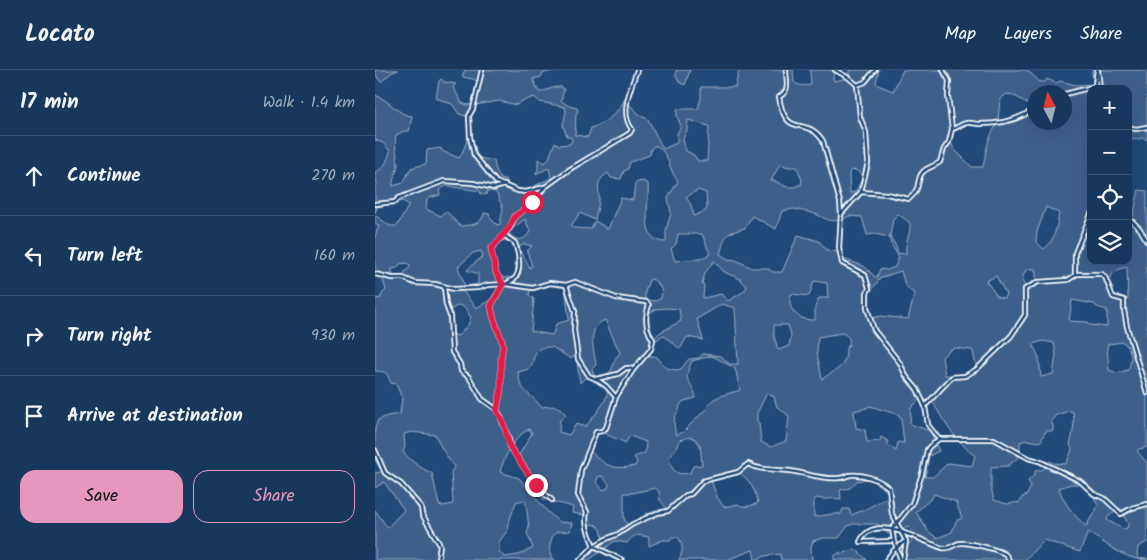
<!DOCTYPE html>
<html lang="en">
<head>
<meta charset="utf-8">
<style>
	body { margin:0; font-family:Kalam,sans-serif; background:#203f62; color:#f1f3f6 }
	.controls { position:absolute; right:15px; top:15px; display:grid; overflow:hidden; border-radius:10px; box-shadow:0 5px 20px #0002 }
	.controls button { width:45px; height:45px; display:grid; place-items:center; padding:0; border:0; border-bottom:1px solid #365272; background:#17385c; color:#f1f3f6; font:25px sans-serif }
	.compass { position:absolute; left:652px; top:15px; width:45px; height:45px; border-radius:50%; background:#17385c; box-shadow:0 5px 20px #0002; rotate:353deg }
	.stop { position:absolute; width:15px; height:15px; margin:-11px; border:4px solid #e11d48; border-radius:50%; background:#fff }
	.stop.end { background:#e11d48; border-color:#fff; box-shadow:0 1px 5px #0008 }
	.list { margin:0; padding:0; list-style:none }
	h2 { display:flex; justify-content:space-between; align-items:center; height:65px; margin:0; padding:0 20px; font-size:21px }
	h2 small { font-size:16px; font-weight:400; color:#9eacbb }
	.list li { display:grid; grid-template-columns:32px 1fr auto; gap:15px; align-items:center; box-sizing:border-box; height:80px; padding:0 20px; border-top:1px solid #365272 }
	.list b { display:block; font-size:19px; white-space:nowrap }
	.list em { font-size:16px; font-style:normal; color:#9eacbb }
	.actions { display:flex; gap:10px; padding:15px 20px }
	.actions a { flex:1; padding:11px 0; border:1px solid #e797bd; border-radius:15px; text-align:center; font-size:18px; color:#e797bd }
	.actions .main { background:#e797bd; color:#111 }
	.icon { flex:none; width:28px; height:28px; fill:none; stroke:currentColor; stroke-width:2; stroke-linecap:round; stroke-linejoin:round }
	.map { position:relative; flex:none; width:772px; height:490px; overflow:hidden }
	header { display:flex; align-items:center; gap:30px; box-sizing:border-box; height:70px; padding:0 25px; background:#17385c; border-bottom:1px solid #365272 }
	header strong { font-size:24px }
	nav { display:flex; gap:28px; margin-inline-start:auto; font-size:18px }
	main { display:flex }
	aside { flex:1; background:#17385c }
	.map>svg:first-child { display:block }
	.green { fill:#3c618b; stroke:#9eb0c5; fill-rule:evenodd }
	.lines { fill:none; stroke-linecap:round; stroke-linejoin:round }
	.minor-casing { stroke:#fff; stroke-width:6 }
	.minor { stroke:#1f4a7a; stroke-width:2.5 }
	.route { stroke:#e11d48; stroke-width:6 }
</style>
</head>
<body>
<header>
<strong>Locato</strong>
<nav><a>Map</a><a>Layers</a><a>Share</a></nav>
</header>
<main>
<aside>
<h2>17 min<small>Walk · 1.4 km</small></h2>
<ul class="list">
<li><svg class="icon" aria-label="ahead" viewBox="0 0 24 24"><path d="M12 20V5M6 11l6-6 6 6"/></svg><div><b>Continue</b></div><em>270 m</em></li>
<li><svg class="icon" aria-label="left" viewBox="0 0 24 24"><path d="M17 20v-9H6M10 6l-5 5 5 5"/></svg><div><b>Turn left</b></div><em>160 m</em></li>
<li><svg class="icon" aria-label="right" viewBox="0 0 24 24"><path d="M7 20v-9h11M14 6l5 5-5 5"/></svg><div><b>Turn right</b></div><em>930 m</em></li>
<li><svg class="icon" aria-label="arrive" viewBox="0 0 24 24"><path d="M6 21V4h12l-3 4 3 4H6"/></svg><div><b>Arrive at destination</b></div></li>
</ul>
<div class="actions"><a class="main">Save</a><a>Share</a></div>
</aside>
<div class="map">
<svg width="772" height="490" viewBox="0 0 772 490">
	<rect width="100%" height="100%" fill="#1f4a7a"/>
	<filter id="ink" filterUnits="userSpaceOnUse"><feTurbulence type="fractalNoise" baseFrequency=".02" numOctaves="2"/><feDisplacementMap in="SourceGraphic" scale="10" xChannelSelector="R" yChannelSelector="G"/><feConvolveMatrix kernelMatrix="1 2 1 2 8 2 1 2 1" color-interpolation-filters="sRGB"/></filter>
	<g filter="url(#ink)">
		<!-- green -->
		<g class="green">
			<polygon points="0,0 23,0 16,3 6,12 2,7"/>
			<path d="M 90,0 L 181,0 L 180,1 L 168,3 L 166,7 L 158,9 L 164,22 C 170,22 177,16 187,17 L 189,20 L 186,31 L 194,36 L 202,38 L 203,41 L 201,44 L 200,65 L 213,67 L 216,58 C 246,47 252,27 261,0 L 264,0 L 253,33 L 266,46 L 273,49 L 288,79 L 302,73 L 302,64 L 306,56 L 302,46 L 302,39 L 323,39 L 326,28 L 326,17 L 360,17 L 364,0 L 418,0 L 419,12 C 423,16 430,16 436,15 L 435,0 L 459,0 L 458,8 L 459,11 L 474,8 L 474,0 L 504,0 L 501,13 L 503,15 L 518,21 L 528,0 L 652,0 L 665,12 L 670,12 L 672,9 L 681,13 L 685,11 L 701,15 L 718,14 L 717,0 L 772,0 L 772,70 L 767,68 L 753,71 L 753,19 L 716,19 L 716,191 L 753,191 L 753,145 L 758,146 L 764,120 L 772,121 L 772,377 L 764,379 L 762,381 L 772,393 L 772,472 L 763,477 L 762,485 L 764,489 L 772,488 L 772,490 C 750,490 731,474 713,462 L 705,482 L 669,470 L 650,490 L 520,490 L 541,466 L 533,457 L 513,464 L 503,454 L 478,454 L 473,456 L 464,468 L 448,468 L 438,471 L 436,477 L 437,490 L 406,490 L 405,484 L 390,486 L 380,490 L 378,480 L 352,490 L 304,490 C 308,481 309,476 303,467 L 297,467 L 295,470 L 288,470 L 274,476 L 274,467 C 262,465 260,463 252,473 L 240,471 L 214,490 L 204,490 L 217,476 L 210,454 L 210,445 L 197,443 L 198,437 L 168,429 L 143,387 L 157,363 L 154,359 C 140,366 129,387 125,402 L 144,408 L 172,441 L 184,452 L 197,453 L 195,461 L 182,462 L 178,465 C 175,475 171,481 180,490 L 0,490 L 0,440 C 5,446 7,452 13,457 L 29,440 L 9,412 L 0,418 L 0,402 L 3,403 L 7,401 L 0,390 L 0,358 L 3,350 L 12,346 L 25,344 L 27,328 L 21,314 L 16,313 C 11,303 14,302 0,301 L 0,229 L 6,228 L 7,224 L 11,220 L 7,207 L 0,205 L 0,166 L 4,156 L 0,153 L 0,145 L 15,156 L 22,156 L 34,135 L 28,131 L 2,137 L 0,143 L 0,115 L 2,114 L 0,102 C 9,99 13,90 15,81 L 8,73 L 0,70 L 0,25 C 15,30 24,46 37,46 L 34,61 L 29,61 L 21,65 C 19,75 22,83 23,93 C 23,101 17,108 18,116 L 28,113 L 36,98 L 51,94 L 52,80 L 66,78 L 67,81 L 84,88 C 92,76 95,61 94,47 L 84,44 L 77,34 L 61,28 L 64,11 L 66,9 L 69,12 L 81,14 L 78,17 L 87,33 L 93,35 L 97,34 L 102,11 L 98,9 L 87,7 ZM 660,22 L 690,22 L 690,52 L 660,52 ZM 632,24 L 638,25 L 655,35 L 656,40 C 648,47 633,52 623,51 L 625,29 ZM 159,27 L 165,32 L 190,37 L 191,42 L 188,55 L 192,67 L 196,67 L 197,70 L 195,74 L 184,75 L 180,72 L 174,88 L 170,93 L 163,89 L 163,100 L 160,104 L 174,98 L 176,108 L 159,116 L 154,120 C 147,120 139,118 133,114 L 132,111 L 126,109 L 121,100 L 119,91 L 104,88 L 101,86 L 95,66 L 96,43 L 100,35 L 124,31 L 142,35 L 145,32 ZM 313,50 L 334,56 L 332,91 L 323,91 L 319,85 L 311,81 L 308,69 L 312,60 ZM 590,54 L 607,56 L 619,54 L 621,56 C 612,69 611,82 608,97 L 597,97 L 579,79 L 575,71 L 579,60 ZM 279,76 L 282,76 C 295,84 293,100 303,111 L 293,128 L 296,143 L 291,160 L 291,172 C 263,173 275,132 273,114 L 268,111 L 260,113 L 258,130 L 246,128 L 233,159 L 230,159 L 230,157 L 220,151 L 216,159 L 199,158 L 196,156 L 205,143 L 220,150 C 221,143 224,136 224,129 C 224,116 220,112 233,103 L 236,108 L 246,109 L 249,101 L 253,99 L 255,92 L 275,85 L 276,79 ZM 405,94 L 413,97 L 422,97 L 427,110 L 426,115 L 422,115 L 421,117 L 412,117 L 400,111 L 396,111 ZM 481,100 L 487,105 L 487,110 L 480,122 L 475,123 L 474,105 L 475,101 ZM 71,116 L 105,121 L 106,124 L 111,125 L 112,121 L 121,122 L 128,138 L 125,154 L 122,155 L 116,149 L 114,144 L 109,143 C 107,155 96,155 85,156 L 73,143 L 69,142 L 66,146 L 51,139 L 52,130 L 54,128 L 65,125 L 64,120 ZM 323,120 L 331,123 L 332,138 L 330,141 L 319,146 L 316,135 L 311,127 ZM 671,137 L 684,143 C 682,155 680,171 669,179 L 661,172 L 662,162 ZM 419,139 C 426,141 434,142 440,144 C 449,147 454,153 464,150 L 463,182 L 452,180 L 444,171 L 423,165 L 407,202 L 398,202 L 392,198 L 377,198 L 361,190 L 353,189 L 345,184 C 352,162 348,165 370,158 L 377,146 L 401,159 L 407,141 ZM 523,144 L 535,153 C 536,164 529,173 531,184 L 522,183 L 522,178 L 515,166 L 518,149 ZM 474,146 L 487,147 L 492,165 L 500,164 L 514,167 L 516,174 L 524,187 L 520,197 L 512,200 L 505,199 L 502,207 L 500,207 L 489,196 L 468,189 C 462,176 469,164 467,150 ZM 150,149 L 155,161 C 150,172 140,172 133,162 ZM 303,164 L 327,164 L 335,184 L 325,189 L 300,191 L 296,179 L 301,174 ZM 130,170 L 139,174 L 142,184 L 139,196 L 142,202 L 139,207 L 129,208 L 122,203 L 117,181 L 125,171 ZM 149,174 L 157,176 L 152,181 L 157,196 L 155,198 L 144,177 ZM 106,181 L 108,186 L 92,200 L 103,204 L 103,214 L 90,216 L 83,197 L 98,183 ZM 339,191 C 342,194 345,198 348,201 C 359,208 363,204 372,217 L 368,222 L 353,231 L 346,224 L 328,228 L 329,216 L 327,214 L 330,203 ZM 32,193 L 35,195 L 35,197 L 25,207 L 20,208 L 17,203 L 17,199 L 22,198 L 25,194 ZM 752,197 L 753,229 L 752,230 L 738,225 L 738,218 L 733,209 L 736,207 L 738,203 L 745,199 ZM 652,199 L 660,199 L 661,205 L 660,212 L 651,216 C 645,212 648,204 652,199 ZM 526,201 L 530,215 L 537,222 L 540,223 L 533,249 L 506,246 L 497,248 L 493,226 L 505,208 ZM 621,206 L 631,224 L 629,228 L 623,227 L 611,211 ZM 277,209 C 285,214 288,219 286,228 L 281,231 L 271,230 L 270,228 L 270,222 L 274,210 ZM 439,211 L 452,213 L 453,228 L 444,228 L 440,237 L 440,250 C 425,251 411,241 416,224 L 434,226 ZM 175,214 L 190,216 L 194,250 L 181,254 L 178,264 L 176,265 L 156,261 L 159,229 L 154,225 L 155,221 ZM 115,215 L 123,215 L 123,218 L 115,230 L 101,238 L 87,220 L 105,219 ZM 697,230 L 719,234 L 722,237 L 732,240 L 732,257 L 715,255 L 713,252 L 694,251 ZM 347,234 L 360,238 L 363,294 L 355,294 L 345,286 L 328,284 L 324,288 L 314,289 L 306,299 L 302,300 L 291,298 L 282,287 L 273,285 L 279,272 L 288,265 L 305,279 L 312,267 L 328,270 L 322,249 ZM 85,235 L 91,239 L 94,245 L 96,247 L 93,255 L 83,266 L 78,264 L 74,240 ZM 293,238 L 304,239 L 306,251 L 284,263 L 279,269 C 275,264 272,252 271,245 L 281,239 ZM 230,250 L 245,283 C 233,293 245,303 221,308 L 219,306 L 217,299 L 221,295 C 219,279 211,258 230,250 ZM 399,255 L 413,255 L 416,265 L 414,276 L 403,280 L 399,266 ZM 467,263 C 474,266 475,268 474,275 L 471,278 C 471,298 463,298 447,309 L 442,283 L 443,267 ZM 668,271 L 679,273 L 681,285 L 678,304 L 666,307 L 664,288 L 658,274 ZM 748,272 C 757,279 758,289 753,300 L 742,303 L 734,300 L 732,277 L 733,274 ZM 177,277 L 196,289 L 201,285 L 205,313 L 210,308 C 216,308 220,309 225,313 C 228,315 232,317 232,321 C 234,330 216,350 210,357 L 201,354 L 194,365 L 184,362 L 185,350 L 191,345 C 184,334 177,336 166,337 C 156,322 145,324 143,302 L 154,299 C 163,286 155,277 177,277 ZM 579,278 L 596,280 L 598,281 L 601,297 L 599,299 L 585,306 L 570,305 L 567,287 L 575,280 ZM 336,286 C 345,288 350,295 359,297 C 363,304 362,313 365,320 C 354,324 335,326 332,338 L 308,362 L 301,365 C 300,360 298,352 300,347 C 302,342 305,341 305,335 L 309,331 L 321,328 C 317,308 306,314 317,291 ZM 392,323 L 399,327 L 402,337 L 412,344 L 414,347 L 411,371 L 396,377 L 386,372 L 384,353 L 382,351 L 382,343 ZM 544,330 L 559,334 C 571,356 581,370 600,386 L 597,396 L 573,393 L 558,407 L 550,407 L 554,386 L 564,381 L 555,361 L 535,354 L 536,338 ZM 495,336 L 524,345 L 526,348 L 529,373 L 523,372 L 521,381 L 513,375 L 513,371 L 506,367 L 505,371 L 492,372 L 490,360 L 481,358 L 479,341 L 491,338 ZM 694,341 L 698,342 C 700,350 698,366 695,374 L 697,380 L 691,394 L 678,393 L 675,391 L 667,400 L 661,400 L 659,405 L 653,411 L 656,416 L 652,425 L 647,427 L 645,432 L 632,434 L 619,430 L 616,417 L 616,397 L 633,396 L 645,386 L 645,372 L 652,370 L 665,372 L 671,361 L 678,361 L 678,355 L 676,351 L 681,345 ZM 36,362 L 61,365 C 65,378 72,386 79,397 L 76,402 L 78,434 L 67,436 L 64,435 L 57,403 C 45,398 36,391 28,382 L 30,377 L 29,364 ZM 223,362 L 229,362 C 235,368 243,368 250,373 L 255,366 L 271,372 L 270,383 L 259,387 L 262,392 L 260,396 C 238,400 232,397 215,381 ZM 315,367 L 319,368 L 325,375 L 327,395 L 318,396 L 315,403 C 301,406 296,400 294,387 L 300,380 L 305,370 ZM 364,403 C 373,407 382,423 383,433 C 377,435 369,439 363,434 L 349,437 L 342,427 L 336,410 ZM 227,406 L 234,414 L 233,418 L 228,420 L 221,412 L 223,407 ZM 491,409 L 496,410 L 512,421 L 513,426 L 511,428 L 491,439 L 476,445 L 474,439 L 468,439 L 466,444 C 456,443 448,446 439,447 L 439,430 L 442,428 C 450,431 457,427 466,429 L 465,420 L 475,418 L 482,411 ZM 696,414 L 706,414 L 717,423 L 723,436 L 711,456 C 699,445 689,434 684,418 ZM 281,418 L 284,422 L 285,430 L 292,439 L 275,444 L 271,443 L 269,447 L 253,455 L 249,449 L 249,423 L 257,423 ZM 559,424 L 581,432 L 587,448 L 581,451 L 577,462 L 562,468 L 553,461 L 541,442 L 557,428 ZM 149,430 L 151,433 L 154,458 L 152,463 L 158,478 L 144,485 L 129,487 L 124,481 L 124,472 L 133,460 L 132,456 L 134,452 L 141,432 ZM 744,438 L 746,439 L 753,454 L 752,458 L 748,459 L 732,450 L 733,447 ZM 216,454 L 221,455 L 226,459 L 228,469 L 220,475 L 213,456 L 213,455 Z"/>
			<polygon points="301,0 315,0 310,15 304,12 301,6"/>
			<polygon points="481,479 492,490 459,490 459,486 465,482 466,484"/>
		</g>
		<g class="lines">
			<defs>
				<g id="minor">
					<polyline points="107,0 98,39 94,46 95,67 99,85 121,112 143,121 151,122 169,117"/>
					<path d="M 411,0 C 411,12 416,20 404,27 C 411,71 431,44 448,71 L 465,132 L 466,144"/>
					<polyline points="460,0 474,8 482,15 485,47 491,62 493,93 486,122"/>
					<polyline points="568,0 574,11 573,26 577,59"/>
					<polyline points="723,0 725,19"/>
					<polyline points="482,15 490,12 500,0"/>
					<polyline points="690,24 718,17 720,15 722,0"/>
					<polyline points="753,57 761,59 772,57"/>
					<polyline points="0,134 20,132 24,128 69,111 98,113 119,118 130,115"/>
					<polyline points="753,147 765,159 772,171"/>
					<path d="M 129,165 L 140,173 C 143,182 148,200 139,209 C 137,211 134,212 132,213"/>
					<path d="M 0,204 L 17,208 L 28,208 L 40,213 L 60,214 L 79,219 L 103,218 L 113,215 L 131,214 L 158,218 L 175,213 L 191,215 L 200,212 L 241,228 L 271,232 L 274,235 C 269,247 271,259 278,270 L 276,279 L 258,300 L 241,327"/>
					<polyline points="700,205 700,183 716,144"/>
					<path d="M 191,215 L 200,241 L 199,260 L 203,289 L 214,306 L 221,309 L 231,316 L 241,327 L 231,358 L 227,361 L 221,362 L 206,400 L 203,425 L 212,442 C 209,454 214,464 219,476 L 247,490"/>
					<polyline points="69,217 71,235 75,246 77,282 85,294 86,301 94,307 107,329 121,339 125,345 134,370 135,377 164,419 177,430"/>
					<polyline points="221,309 243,304 251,298 255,298 258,300"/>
					<polyline points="550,336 577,307 590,306 602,299 636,266 650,245 650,219 663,212 693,210 702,204 727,204 730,207 738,227 749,230 749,240 752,257 772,323"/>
					<path d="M 122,341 L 126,319 L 126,289 L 128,274 L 118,246 L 116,236 L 128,214 L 121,203 L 116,179 L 135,158 L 140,146 L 153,137 L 170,117 L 195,99 L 255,63 L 257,59 C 244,43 256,18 262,0"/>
					<path d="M 564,369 L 553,355 L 550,336 L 542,319 L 531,306 L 525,293 L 499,260 L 492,238 L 492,223 L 494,218 L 490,205 L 467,193 L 464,178 L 466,144 L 486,122 L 512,124 L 534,129 C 547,118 541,110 547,103 C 550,98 560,96 565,92 L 569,79 L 574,72 L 577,59 C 583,58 587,53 592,53 C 595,52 600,54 604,54 C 624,54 644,51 660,38"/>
					<polyline points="0,380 10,403 26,414 46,437 47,444 65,475 63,490"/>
					<path d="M 519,471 L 485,472 C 498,440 549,473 568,478 C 576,480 579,473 586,473 C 593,472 624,480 630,484 C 632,486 633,488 634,490"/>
					<path d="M 205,490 L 219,476 L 229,470 L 243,464 L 258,454 L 282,443 L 293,441 L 311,425 L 316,424 L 328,411 L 363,402 L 373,394 C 386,401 400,399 415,401 C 431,403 448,410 464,408 C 468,408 471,406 475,405 C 489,404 504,409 514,418 L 517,444 L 531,471 L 528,490"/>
					<polyline points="511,490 518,481 529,472"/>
					<polyline points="526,490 519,471 517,459 537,434 547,404 552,380 554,377 564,369 619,369 653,388 664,391 705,411 719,424 729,428 746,444 757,438 772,434"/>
				</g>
			</defs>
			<!-- minor casing -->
			<use href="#minor" class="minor-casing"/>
			<!-- minor -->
			<use href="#minor" class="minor"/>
		</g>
	</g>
	<g class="lines" filter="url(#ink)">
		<!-- route -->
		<polyline class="route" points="157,132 153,137 140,146 134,158 116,179 121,203 128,214 116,236 118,246 128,274 126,289 126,319 122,341 128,352 135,377 161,415"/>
	</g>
</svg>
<div class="controls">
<button>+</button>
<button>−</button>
<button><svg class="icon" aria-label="locate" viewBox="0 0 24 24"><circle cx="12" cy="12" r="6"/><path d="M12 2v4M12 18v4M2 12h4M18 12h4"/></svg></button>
<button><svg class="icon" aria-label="layers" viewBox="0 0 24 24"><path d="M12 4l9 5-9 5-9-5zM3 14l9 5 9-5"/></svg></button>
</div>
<svg class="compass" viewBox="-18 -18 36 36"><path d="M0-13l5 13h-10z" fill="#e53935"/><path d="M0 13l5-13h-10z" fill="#9eacbb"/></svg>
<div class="stop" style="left:157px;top:132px"></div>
<div class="stop end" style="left:161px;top:415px"></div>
</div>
</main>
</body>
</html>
